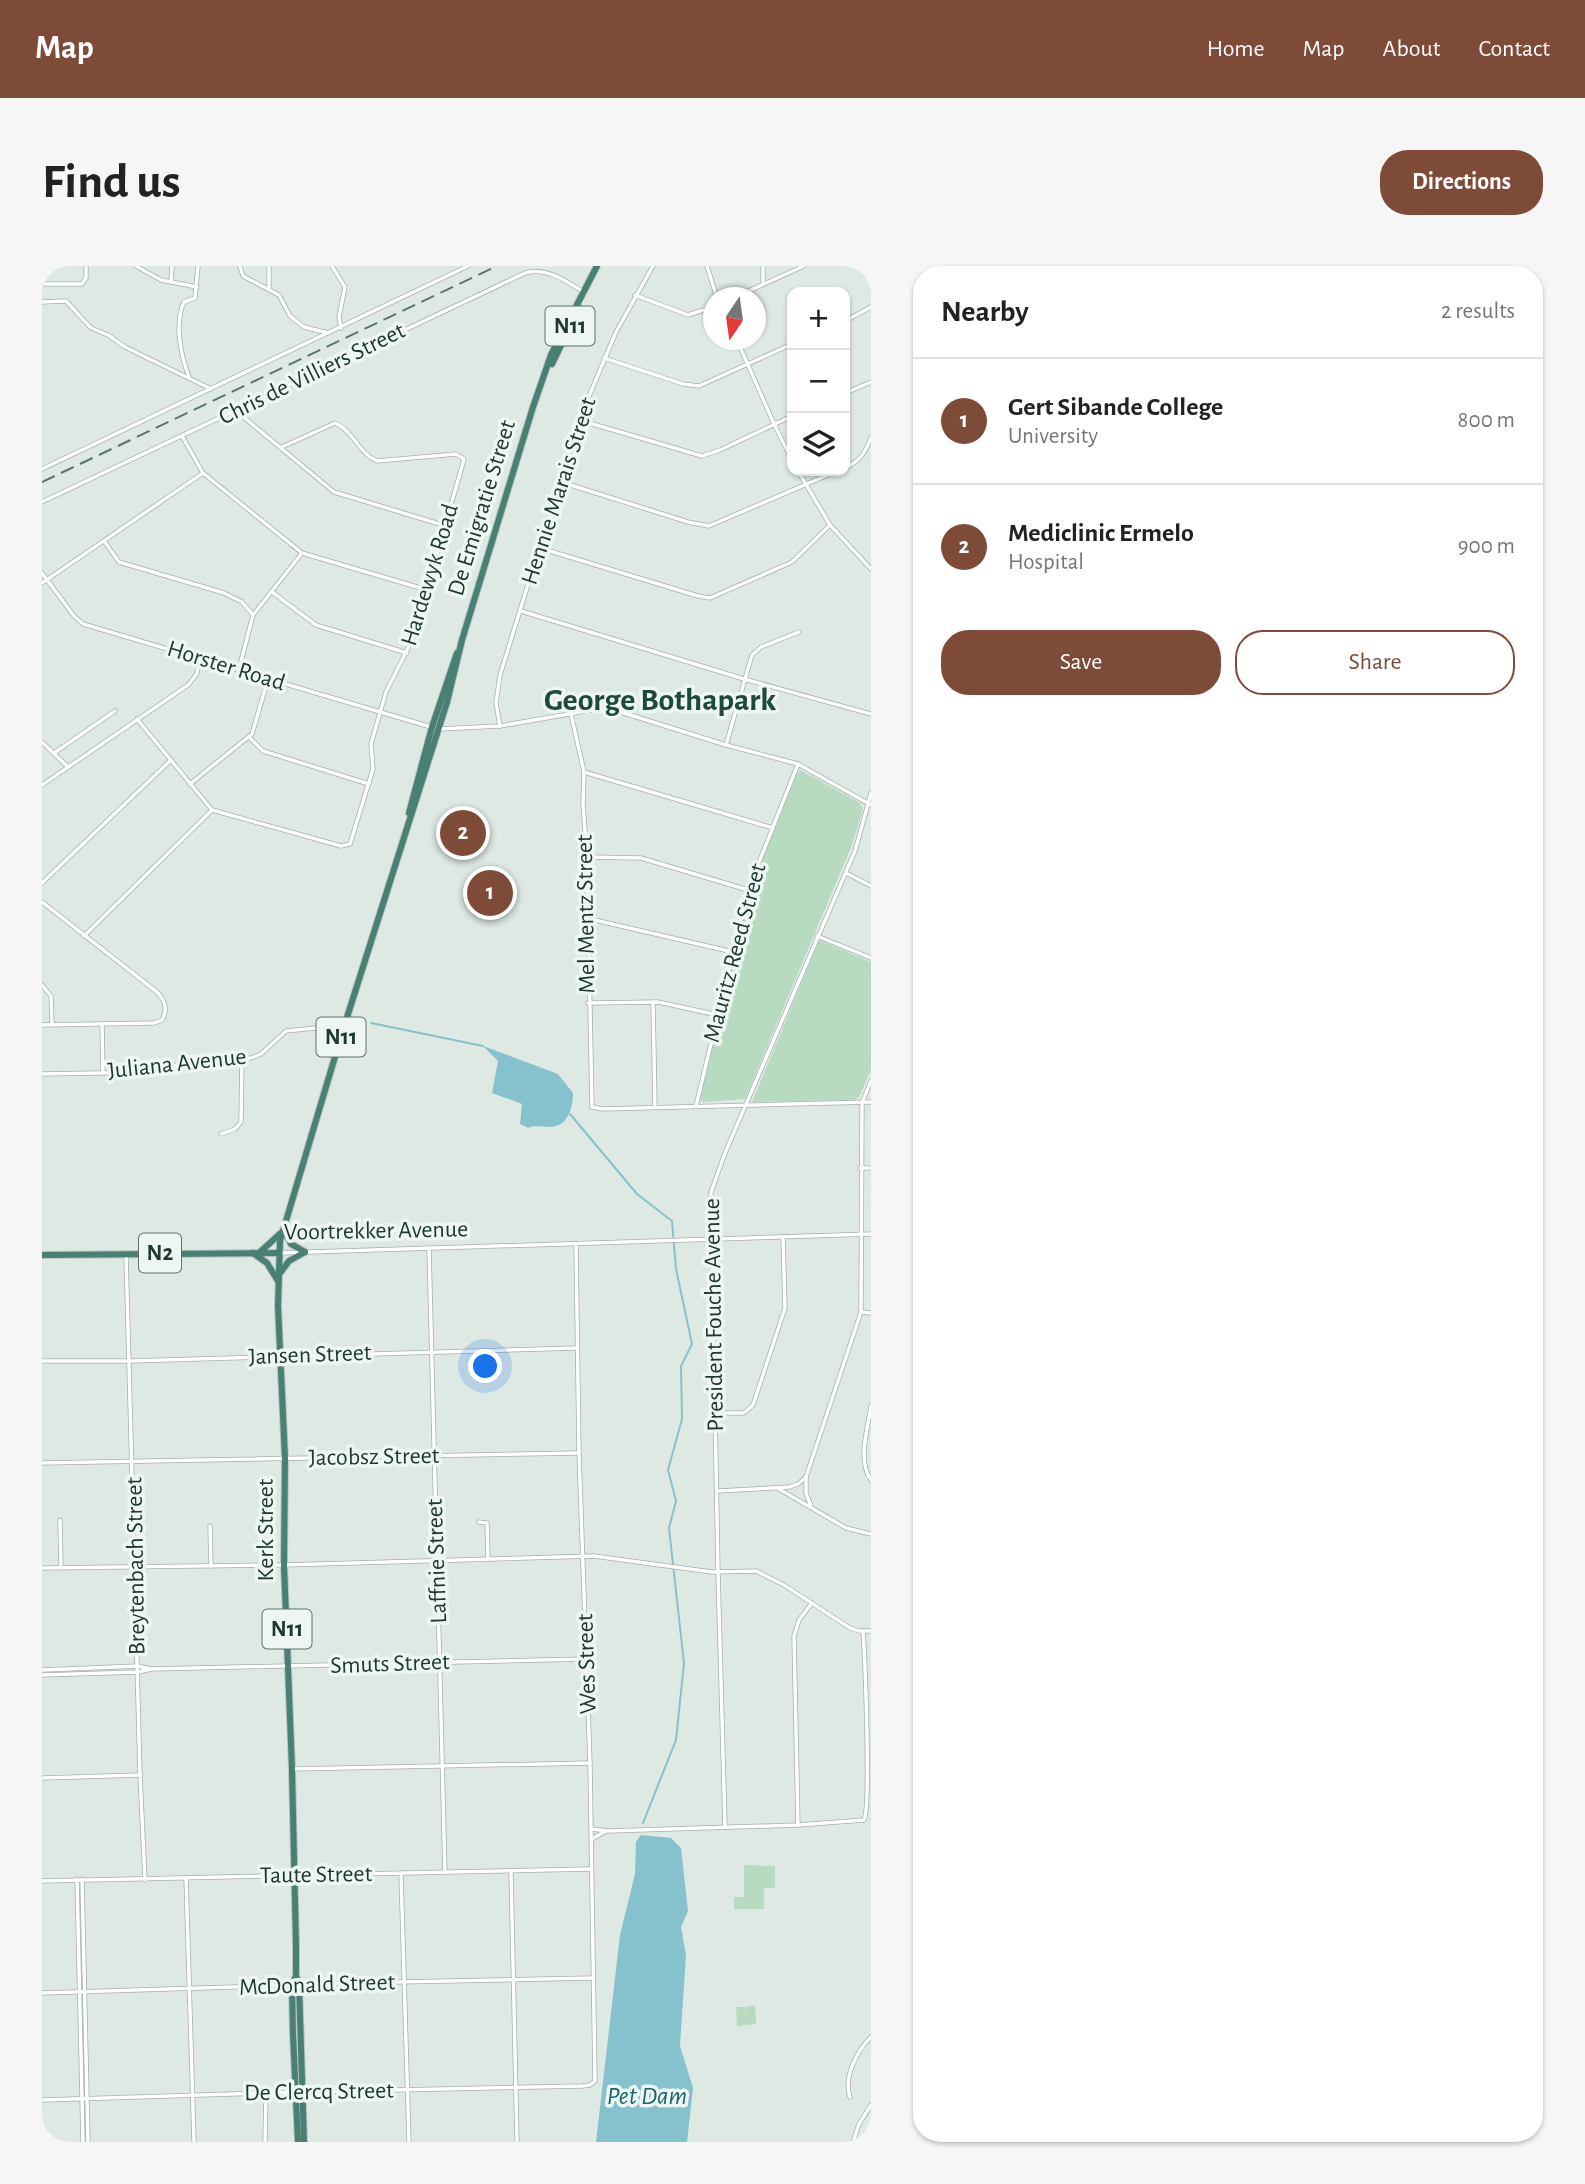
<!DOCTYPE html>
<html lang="en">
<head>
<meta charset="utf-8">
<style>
	body { margin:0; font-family:"Alegreya Sans",sans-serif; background:#f6f6f6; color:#222 }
	.controls { position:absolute; right:21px; top:21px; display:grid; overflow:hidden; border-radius:14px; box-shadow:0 2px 5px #0004 }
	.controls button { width:63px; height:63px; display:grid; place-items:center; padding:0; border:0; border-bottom:2px solid #e0e0e0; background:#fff; color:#222; font:35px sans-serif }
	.compass { position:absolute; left:661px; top:21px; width:63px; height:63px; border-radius:50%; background:#fff; box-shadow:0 2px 5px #0004; rotate:193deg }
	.you { position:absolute; left:444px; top:1101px; width:24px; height:24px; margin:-18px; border:5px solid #fff; border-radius:50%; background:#1a73e8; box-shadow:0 0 0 10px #1a73e833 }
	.badge { display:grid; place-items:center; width:46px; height:46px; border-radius:50%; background:#7e4b39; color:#fff; font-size:23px; font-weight:700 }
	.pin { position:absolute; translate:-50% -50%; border:4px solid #fff; box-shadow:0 2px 7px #0006 }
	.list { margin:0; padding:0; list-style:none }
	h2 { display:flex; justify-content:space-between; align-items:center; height:91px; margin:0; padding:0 28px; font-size:30px }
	h2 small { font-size:23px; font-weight:400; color:#767676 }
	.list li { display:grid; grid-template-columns:46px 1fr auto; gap:21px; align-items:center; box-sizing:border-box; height:126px; padding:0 28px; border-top:2px solid #e0e0e0 }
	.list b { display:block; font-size:26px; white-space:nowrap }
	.list p { margin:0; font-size:23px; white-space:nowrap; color:#767676 }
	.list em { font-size:23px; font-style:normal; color:#767676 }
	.actions { display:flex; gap:14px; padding:21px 28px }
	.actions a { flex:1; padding:16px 0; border:2px solid #7e4b39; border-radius:28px; text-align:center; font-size:24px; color:#7e4b39 }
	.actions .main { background:#7e4b39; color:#fff }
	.icon { flex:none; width:38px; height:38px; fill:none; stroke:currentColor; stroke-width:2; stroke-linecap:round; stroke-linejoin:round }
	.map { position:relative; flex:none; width:829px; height:1876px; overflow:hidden; border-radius:28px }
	header { display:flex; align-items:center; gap:42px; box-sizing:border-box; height:98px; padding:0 35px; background:#7e4b39; color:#fff }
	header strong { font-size:33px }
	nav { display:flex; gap:38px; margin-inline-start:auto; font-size:24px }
	.intro { display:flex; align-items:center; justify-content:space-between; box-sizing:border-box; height:168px; padding:0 42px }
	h1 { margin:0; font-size:49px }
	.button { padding:18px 32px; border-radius:28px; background:#7e4b39; color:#fff; font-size:24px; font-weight:700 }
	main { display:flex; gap:42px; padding:0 42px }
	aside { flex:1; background:#fff; border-radius:28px; box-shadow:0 2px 5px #0004 }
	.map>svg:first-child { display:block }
	.green { fill:#b7dac1 }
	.water { fill:#86c2ce }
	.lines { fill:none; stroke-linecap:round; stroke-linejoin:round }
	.stream { stroke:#86c2ce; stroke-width:2 }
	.minor-casing { stroke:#a1b0ab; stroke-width:5 }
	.trunk-casing { stroke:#bcc3c2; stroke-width:8 }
	.minor { stroke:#fff; stroke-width:3.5 }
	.trunk { stroke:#488074; stroke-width:6 }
	.rail { stroke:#5a746d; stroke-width:2; stroke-dasharray:14 7; stroke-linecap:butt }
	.labels { text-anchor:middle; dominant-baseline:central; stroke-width:7; stroke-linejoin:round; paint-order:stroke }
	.shield { fill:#eef6f2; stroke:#5e716c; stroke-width:2 }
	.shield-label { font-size:23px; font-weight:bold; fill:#203832 }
	.street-label { font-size:24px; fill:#203832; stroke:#eef6f2 }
	.water-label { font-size:26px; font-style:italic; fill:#1c6272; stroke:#eef6f2 }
	.district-label { font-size:32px; font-weight:bold; fill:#1d493f; stroke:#eef6f2 }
</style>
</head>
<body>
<header>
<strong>Map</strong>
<nav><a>Home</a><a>Map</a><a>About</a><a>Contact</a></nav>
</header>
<div class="intro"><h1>Find us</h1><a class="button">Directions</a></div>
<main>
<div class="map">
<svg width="829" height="1876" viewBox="0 0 829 1876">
	<rect width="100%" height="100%" fill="#dee9e4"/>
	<!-- green -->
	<g class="green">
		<polygon points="758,504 818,537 821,543 810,579 703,833 661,836 657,833 707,626 753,509"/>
		<polygon points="777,674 829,696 829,804 817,831 812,834 710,836"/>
		<polygon points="702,1599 733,1600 733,1622 722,1622 722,1643 692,1643 692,1631 702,1631"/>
		<polygon points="704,1740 713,1740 714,1758 695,1760 694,1741 703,1741 704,1750"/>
	</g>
	<!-- water -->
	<g class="water">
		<path d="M 441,780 L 516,808 L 531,827 C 531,841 526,861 508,861 C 499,861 494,859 486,862 L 478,858 L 480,838 L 450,827 L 456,795 Z"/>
		<polygon points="599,1569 629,1572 639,1582 646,1645 639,1661 644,1689 638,1780 651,1822 645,1876 554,1876 578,1669 593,1608 594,1576"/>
	</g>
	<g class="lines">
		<!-- stream -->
		<g class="stream">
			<polyline points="329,757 441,780"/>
			<polyline points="528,848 595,928 630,955 634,1003 650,1078 639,1100 640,1153 626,1204 634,1235 627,1262 642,1397 634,1474 601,1557"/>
		</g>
		<defs>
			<g id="minor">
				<polyline points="94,0 119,14 155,21"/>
				<polyline points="198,0 201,10 237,29 248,50 262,61 286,67"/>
				<polyline points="227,0 227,22"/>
				<polyline points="290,0 303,21 297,51 299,62"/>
				<polyline points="665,0 675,32"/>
				<polyline points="721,0 721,18"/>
				<polyline points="129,16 130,0"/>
				<polyline points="0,18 40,18 44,12 44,0"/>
				<polyline points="593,29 646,49 671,41"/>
				<polyline points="691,32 762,0"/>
				<polyline points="0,36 24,35 49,62 66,69 83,81 169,123"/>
				<polyline points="803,55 829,41"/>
				<polyline points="695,74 732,158 750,194"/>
				<polyline points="562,92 641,118 657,120 750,78"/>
				<path d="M 147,111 C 139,90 132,58 142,36 L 153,32 L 156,0"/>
				<polyline points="803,127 829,116"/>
				<polyline points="193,144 292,226 404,260"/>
				<polyline points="537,154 660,190 678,184 750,150"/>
				<polyline points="140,170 161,207 260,287 385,324"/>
				<path d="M 803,202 C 818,195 823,187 829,172"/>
				<polyline points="0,203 426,0"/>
				<polyline points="756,205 788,259 829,303"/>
				<polyline points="519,216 646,256 667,260 795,205"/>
				<path d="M 0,236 L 483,7 C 506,1 524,15 543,27"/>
				<polyline points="62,275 77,296 182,327 200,336 211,349"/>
				<polyline points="498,282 656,330 668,332 750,296 788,259"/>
				<polyline points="0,307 32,350 41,358 389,461"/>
				<polyline points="0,317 161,207"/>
				<polyline points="230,326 274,359 365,387"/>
				<polyline points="479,345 702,413 829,448"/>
				<polyline points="197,403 211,349 260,287"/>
				<polyline points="529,448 542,506 541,538 545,591 550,841 561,843 829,836"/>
				<path d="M 95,453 L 170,544 L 299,580 L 308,578 L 331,503 L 329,478 L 344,426 L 372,370 L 422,193 L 414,188 L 335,195 C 317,188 311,164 293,157 L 240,181"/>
				<polyline points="458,460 454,437 458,409 537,154 574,66 611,0"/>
				<polyline points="397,463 458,460 561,442 569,443 684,479 756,498 829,539"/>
				<polyline points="207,471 221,485 327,518"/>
				<polyline points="0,476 26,501"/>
				<polyline points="684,479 710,389 719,381 757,366"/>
				<polyline points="12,487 73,445"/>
				<polyline points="542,506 731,562"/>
				<polyline points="148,518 210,468 226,413"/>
				<polyline points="0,519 146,419 154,409 159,393"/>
				<polyline points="545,591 599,592 706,624"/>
				<polyline points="804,607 829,620"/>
				<polyline points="0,617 129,494"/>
				<path d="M 0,636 L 115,726 C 123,734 126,744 120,754 L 112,757 L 0,759"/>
				<polyline points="544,652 691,686"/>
				<polyline points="42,670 170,544"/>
				<polyline points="775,670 829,692"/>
				<polyline points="0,719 9,730 10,758"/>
				<polyline points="611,736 613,840"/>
				<polyline points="546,737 616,736 676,749"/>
				<polyline points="60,758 61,807"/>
				<polyline points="0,808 115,806 150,794 209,792 219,788 244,765 273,762 300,764"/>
				<polyline points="654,840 706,624 756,498"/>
				<polyline points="179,868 193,863 199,856 200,793"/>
				<polyline points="818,902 829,902"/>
				<polyline points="387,982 403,1607"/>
				<polyline points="237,987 829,968"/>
				<polyline points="84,989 98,1509 103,1614"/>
				<polyline points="819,1046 829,1047"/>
				<polyline points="0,1095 89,1095 535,1082"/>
				<path d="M 829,1140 C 826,1161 815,1195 829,1214"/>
				<polyline points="673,1147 702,1147 711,1139 743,1042 741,971"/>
				<polyline points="0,1197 537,1187"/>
				<polyline points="764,1211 764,1227 769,1240"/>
				<polyline points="737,1223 804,1262 829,1268"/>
				<polyline points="676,1225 747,1221 756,1218 764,1211 819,1046 820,837 829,815"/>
				<polyline points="18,1254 19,1301"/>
				<polyline points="437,1256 445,1257 446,1293"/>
				<polyline points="168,1260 169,1300"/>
				<polyline points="0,1302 242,1299 552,1290 670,1306 714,1305 742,1319 808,1362 817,1365 829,1365"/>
				<polyline points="0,1404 96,1400 108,1403"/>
				<polyline points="0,1409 96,1406 110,1403 544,1393"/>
				<polyline points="250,1503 548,1497"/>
				<polyline points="0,1512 98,1509"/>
				<polyline points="756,1559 752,1370 757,1354 770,1337"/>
				<polyline points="683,1561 676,1306 669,926 683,887 813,585 829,527"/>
				<path d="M 549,1563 L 566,1565 L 756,1559 L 822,1554 C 829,1539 823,1393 821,1365"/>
				<polyline points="550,1573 564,1565"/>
				<polyline points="469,1606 475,1876"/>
				<polyline points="359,1608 367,1876"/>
				<polyline points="144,1612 152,1876"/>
				<polyline points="35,1613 41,1876"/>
				<polyline points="40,1613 46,1876"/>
				<polyline points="0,1615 549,1603"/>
				<polyline points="257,1718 550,1712"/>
				<polyline points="0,1727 250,1719"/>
				<polyline points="261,1826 541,1820 548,1819 553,1815 548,1497 537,1187 534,979"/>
				<path d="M 808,1831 C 801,1811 815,1785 829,1771"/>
				<polyline points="0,1834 253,1826"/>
				<polyline points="223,1876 224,1828"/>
				<polyline points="811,1876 817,1858 829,1839"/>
			</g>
			<g id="trunk">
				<polyline points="510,98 537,42"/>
				<polyline points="367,547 390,461 415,387"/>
				<polyline points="242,964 249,978 263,986"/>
				<polyline points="218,986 239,967"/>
				<polyline points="211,987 225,997 236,1015"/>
				<polyline points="0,989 237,987"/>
				<polyline points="238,1007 247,995 263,986"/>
				<polyline points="254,1710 257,1718 262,1876"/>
				<polyline points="256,1876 251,1768 250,1719 254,1710 254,1679 250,1503 242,1299 243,1193 236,1040 238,975 301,764 405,436 420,374 491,141 509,89 555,0"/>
			</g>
		</defs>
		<!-- minor casing -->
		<use href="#minor" class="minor-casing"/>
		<!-- trunk casing -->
		<use href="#trunk" class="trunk-casing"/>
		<!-- minor -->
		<use href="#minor" class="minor"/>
		<!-- trunk -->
		<use href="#trunk" class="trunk"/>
		<!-- rail -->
		<polyline class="rail" points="0,216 455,0"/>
	</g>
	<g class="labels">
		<!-- shield labels -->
		<g class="shield">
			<rect x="503.5" y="40.5" width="49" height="39" rx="5"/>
			<rect x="274.5" y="751.5" width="49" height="39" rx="5"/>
			<rect x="97" y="967.5" width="42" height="39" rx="5"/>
			<rect x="220.5" y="1343.5" width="49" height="39" rx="5"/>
		</g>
		<g class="shield-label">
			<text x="528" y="60">N11</text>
			<text x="299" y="771">N11</text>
			<text x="118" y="987">N2</text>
			<text x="245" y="1363">N11</text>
		</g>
		<!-- street labels -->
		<g class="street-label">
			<text transform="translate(270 108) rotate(-26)">Chris de Villiers Street</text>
			<text transform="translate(517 225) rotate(-72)">Hennie Marais Street</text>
			<text transform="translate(440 242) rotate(-73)">De Emigratie Street</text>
			<text transform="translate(388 309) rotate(-73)">Hardewyk Road</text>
			<text transform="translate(184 400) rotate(17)">Horster Road</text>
			<text transform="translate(544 648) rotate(-91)">Mel Mentz Street</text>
			<text transform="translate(693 687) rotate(-75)">Mauritz Reed Street</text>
			<text transform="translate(135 798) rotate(-6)">Juliana Avenue</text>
			<text transform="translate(334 965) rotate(-1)">Voortrekker Avenue</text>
			<text transform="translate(672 1049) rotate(-91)">President Fouche Avenue</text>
			<text transform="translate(268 1089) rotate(-2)">Jansen Street</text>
			<text transform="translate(332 1191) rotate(-1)">Jacobsz Street</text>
			<text transform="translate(224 1264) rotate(-90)">Kerk Street</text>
			<text transform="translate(395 1295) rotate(-92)">Laffnie Street</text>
			<text transform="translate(94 1300) rotate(-91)">Breytenbach Street</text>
			<text transform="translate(348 1398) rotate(-2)">Smuts Street</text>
			<text transform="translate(545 1398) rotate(-92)">Wes Street</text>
			<text transform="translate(274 1609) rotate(-1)">Taute Street</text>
			<text transform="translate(275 1719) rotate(-2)">McDonald Street</text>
			<text transform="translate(277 1826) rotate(-1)">De Clercq Street</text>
		</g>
		<!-- water labels -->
		<g class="water-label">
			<text x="605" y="1830">Pet Dam</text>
		</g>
		<!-- district labels -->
		<g class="district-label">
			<text x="618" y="434">George Bothapark</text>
		</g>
	</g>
</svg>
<div class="controls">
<button>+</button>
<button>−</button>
<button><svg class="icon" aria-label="layers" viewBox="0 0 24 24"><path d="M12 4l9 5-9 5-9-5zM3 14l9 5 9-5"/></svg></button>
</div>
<svg class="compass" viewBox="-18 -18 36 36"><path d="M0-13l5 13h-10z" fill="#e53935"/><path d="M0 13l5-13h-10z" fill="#767676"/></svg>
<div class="you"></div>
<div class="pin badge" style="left:448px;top:627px">1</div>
<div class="pin badge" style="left:421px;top:567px">2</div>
</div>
<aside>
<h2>Nearby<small>2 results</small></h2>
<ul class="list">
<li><span class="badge">1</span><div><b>Gert Sibande College</b><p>University</p></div><em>800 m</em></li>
<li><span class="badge">2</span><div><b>Mediclinic Ermelo</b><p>Hospital</p></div><em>900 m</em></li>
</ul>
<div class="actions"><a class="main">Save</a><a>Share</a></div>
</aside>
</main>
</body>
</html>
